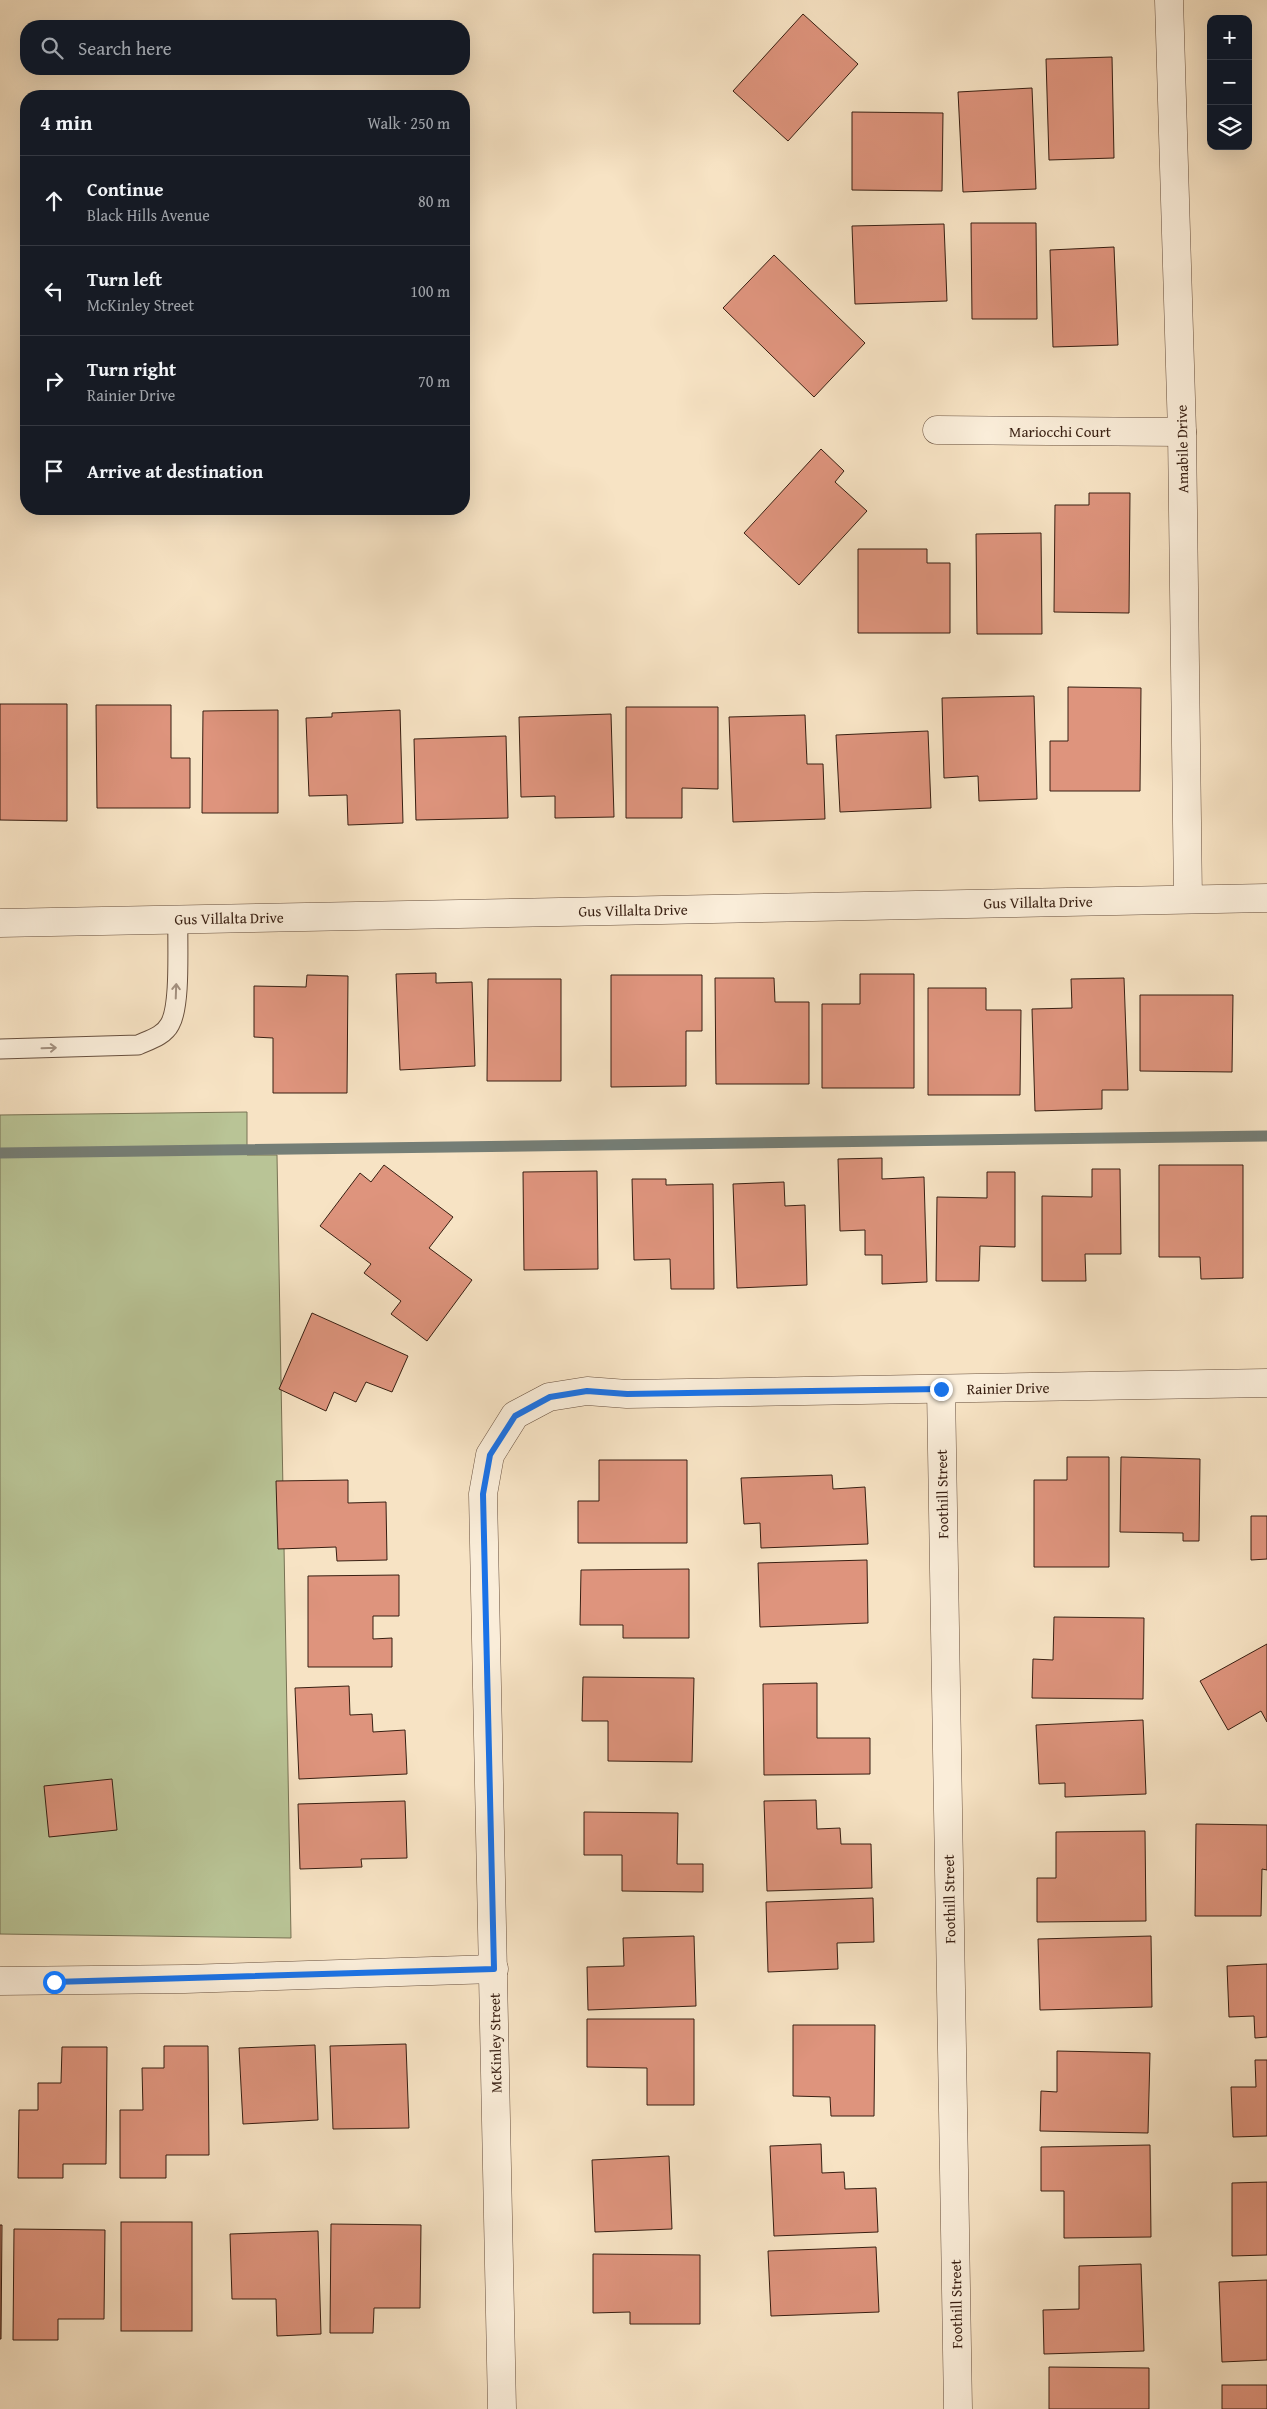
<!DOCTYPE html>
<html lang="en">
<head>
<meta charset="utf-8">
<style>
	body { margin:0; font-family:"Gentium Book Plus",serif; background:#242831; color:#f1f3f6 }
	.controls { position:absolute; right:15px; top:15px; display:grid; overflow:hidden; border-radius:10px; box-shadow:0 5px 20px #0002 }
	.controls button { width:45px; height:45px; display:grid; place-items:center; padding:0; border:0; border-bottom:1px solid #363941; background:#171b24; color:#f1f3f6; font:25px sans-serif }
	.stop { position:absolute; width:15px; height:15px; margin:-11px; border:4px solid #1a73e8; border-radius:50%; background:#fff }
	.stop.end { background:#1a73e8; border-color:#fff; box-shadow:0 1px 5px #0008 }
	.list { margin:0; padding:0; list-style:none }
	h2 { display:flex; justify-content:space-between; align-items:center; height:65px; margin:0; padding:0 20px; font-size:21px }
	h2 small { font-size:16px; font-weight:400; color:#9ea1a6 }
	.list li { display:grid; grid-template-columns:32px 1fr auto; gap:15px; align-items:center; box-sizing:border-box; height:90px; padding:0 20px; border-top:1px solid #363941 }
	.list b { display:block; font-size:19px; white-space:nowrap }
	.list p { margin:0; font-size:16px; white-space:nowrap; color:#9ea1a6 }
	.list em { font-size:16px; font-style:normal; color:#9ea1a6 }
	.icon { flex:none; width:28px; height:28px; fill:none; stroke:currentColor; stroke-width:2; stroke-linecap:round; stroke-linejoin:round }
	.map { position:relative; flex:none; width:1267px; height:2409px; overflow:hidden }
	.search { position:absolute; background:#171b24; box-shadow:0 5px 20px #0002; left:20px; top:20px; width:450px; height:55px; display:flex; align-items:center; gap:12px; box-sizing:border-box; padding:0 18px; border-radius:20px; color:#9ea1a6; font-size:19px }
	.panel { position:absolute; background:#171b24; box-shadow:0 5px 20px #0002; left:20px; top:90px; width:450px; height:425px; border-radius:20px }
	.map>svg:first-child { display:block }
	.green { fill:#b9c496; stroke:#787254 }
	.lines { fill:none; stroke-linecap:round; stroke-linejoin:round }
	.stream { stroke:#757e76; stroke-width:11 }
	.building { fill:#de947d; stroke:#381f12 }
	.lane-casing { stroke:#68503e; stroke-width:21 }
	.street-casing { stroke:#68503e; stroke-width:29 }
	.lane { stroke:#faedd9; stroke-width:19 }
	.street { stroke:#faedd9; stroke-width:28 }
	.oneway { stroke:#a3907f }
	.route { stroke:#1a73e8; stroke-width:6 }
	.labels { text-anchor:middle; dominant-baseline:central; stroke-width:4; stroke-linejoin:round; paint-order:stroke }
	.street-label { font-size:15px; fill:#381f12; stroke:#faedd9 }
</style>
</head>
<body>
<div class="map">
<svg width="1267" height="2409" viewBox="0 0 1267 2409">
	<rect width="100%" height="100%" fill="#f7e3c4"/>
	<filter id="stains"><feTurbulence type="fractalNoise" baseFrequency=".004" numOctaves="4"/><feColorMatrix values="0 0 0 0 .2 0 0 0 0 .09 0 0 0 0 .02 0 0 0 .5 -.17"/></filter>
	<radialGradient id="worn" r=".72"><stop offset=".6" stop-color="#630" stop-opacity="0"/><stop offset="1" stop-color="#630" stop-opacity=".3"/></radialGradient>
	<!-- green -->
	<polygon class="green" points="247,1112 247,1155 277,1155 291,1938 0,1934 0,1115"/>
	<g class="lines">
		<!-- stream -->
		<polyline class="stream" points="0,1153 1267,1136"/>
	</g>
	<!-- building -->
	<g class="building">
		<polygon points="803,14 858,64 788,141 733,91"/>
		<polygon points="1112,57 1114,158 1049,160 1046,59"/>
		<polygon points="1032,88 1036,189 963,192 958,92"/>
		<polygon points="852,112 943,113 942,191 852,190"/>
		<polygon points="971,223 1036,223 1037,319 972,319"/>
		<polygon points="944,224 947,301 855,304 852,226"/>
		<polygon points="1114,247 1118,345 1053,347 1050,250"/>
		<polygon points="774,255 865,343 814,397 723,308"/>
		<polygon points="821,449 844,471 835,482 867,511 799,585 744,533"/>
		<polygon points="1089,493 1130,493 1129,613 1054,612 1055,505 1089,505"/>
		<polygon points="1041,533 1042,634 977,634 976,534"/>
		<polygon points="858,549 927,549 927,563 950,563 950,633 858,633"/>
		<polygon points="1068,687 1141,688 1140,791 1050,791 1050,741 1068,741"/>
		<polygon points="1034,696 1037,799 979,801 978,776 944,778 942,698"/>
		<polygon points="0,704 67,704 67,821 0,820"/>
		<polygon points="96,705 171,705 171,758 190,758 190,808 97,808"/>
		<polygon points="626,707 718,707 718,789 682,788 682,818 626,818"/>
		<polygon points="278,710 278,813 202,813 203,711"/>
		<polygon points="400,710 403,823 348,825 347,795 309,796 306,718 332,717 332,713"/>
		<polygon points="611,714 614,817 555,818 555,796 521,797 519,717"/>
		<polygon points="805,715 807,764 823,764 825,819 733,822 729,717"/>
		<polygon points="928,731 931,808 840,812 836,735"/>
		<polygon points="506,736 508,818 416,820 414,739"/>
		<polygon points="436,973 436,983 472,982 475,1066 400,1070 396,974"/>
		<polygon points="860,974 914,974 914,1088 822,1088 822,1004 860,1004"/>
		<polygon points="307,975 348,976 347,1093 273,1093 273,1038 254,1037 254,986 306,987"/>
		<polygon points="611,975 702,975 702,1031 686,1031 686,1086 611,1087"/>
		<polygon points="715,978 774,978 775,1002 809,1002 809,1084 716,1084"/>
		<polygon points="1124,978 1128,1090 1102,1090 1102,1109 1035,1111 1032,1009 1072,1008 1071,979"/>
		<polygon points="488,979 561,979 561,1081 487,1081"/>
		<polygon points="928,988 986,988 986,1010 1021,1010 1020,1095 928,1095"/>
		<polygon points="1140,995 1233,995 1232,1072 1140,1071"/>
		<polygon points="882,1158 882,1179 924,1177 927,1282 882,1284 882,1255 865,1255 865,1230 840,1231 838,1159"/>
		<polygon points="384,1165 453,1217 429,1248 472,1280 427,1341 391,1314 401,1301 364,1273 371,1264 320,1226 360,1173 371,1182"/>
		<polygon points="1159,1165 1243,1165 1243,1278 1201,1279 1200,1257 1159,1257"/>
		<polygon points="1092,1169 1120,1169 1121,1254 1085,1254 1086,1281 1042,1281 1042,1196 1092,1197"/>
		<polygon points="597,1171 598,1269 524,1270 523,1172"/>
		<polygon points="987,1172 1015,1172 1015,1247 980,1246 979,1281 936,1281 937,1197 987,1198"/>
		<polygon points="632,1179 666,1179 666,1185 713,1184 714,1289 671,1289 670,1259 634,1260"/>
		<polygon points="784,1182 785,1206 805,1205 807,1285 737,1288 733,1184"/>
		<polygon points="312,1313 408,1356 392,1392 366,1382 356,1402 334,1392 326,1411 279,1389"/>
		<polygon points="1067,1457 1109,1457 1109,1567 1034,1567 1034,1480 1067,1480"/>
		<polygon points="1121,1457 1200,1459 1199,1541 1183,1541 1183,1533 1120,1532"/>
		<polygon points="599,1460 687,1460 687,1543 578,1543 578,1501 599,1501"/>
		<polygon points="832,1475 833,1489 865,1487 868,1544 761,1548 760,1523 744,1524 741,1478"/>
		<polygon points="348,1480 348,1503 386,1502 387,1560 337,1561 336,1547 278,1549 276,1481"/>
		<polygon points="1251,1516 1267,1516 1267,1559 1251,1560"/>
		<polygon points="867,1560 868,1623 760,1627 758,1563"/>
		<polygon points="689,1569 689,1638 623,1638 623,1625 580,1625 581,1570"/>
		<polygon points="399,1575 399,1616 373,1616 373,1639 392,1638 392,1667 308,1667 308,1576"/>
		<polygon points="1054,1617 1144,1618 1143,1699 1032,1698 1033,1659 1053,1660"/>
		<polygon points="1267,1644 1267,1722 1261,1711 1228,1730 1200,1681"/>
		<polygon points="583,1677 694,1678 692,1762 608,1761 608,1721 582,1721"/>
		<polygon points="817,1683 817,1738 870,1738 870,1774 764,1775 763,1684"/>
		<polygon points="349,1686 350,1715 372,1714 373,1732 405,1730 407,1774 299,1779 295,1688"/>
		<polygon points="1143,1720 1146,1794 1065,1797 1065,1783 1039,1784 1036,1725"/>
		<polygon points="112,1779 117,1830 49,1837 44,1786"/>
		<polygon points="816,1800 817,1829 840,1828 841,1844 871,1844 872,1888 767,1891 764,1801"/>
		<polygon points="405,1801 407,1858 361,1859 362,1867 300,1869 298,1804"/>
		<polygon points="584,1812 678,1813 677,1864 703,1864 703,1892 622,1891 622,1855 584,1855"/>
		<polygon points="1196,1824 1267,1825 1267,1870 1262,1869 1261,1916 1195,1916"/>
		<polygon points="1145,1831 1146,1921 1037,1922 1037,1878 1056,1878 1056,1832"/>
		<polygon points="873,1898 874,1942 837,1943 838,1969 768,1972 766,1902"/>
		<polygon points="694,1936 696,2006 588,2010 587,1967 624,1966 623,1938"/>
		<polygon points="1151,1936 1152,2007 1040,2010 1038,1939"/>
		<polygon points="1267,1964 1267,2037 1255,2038 1254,2016 1229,2017 1227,1966"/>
		<polygon points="587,2019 694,2019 694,2105 647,2105 647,2068 587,2067"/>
		<polygon points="793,2025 875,2025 874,2116 831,2116 830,2097 793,2096"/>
		<polygon points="406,2044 409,2128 333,2129 330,2046"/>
		<polygon points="315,2045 318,2120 243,2124 239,2048"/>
		<polygon points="164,2046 208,2046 209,2155 166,2155 166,2178 120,2178 120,2110 143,2110 142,2068 164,2068"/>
		<polygon points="62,2047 107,2047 106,2164 63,2164 63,2178 18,2178 19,2110 38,2110 38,2083 61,2083"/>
		<polygon points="1057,2051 1150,2053 1148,2133 1040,2131 1041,2091 1057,2092"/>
		<polygon points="1255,2060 1267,2060 1267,2136 1233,2137 1231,2087 1256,2087"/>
		<polygon points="821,2144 822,2173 844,2172 845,2189 876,2188 878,2232 774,2236 770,2146"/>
		<polygon points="1150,2145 1151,2237 1064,2238 1064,2191 1041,2191 1041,2147"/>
		<polygon points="669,2156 672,2229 595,2232 592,2160"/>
		<polygon points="1267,2182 1267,2255 1232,2256 1232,2183"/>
		<rect x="121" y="2222" width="71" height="109"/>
		<polygon points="331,2224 421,2225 420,2308 374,2308 373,2333 330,2333"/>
		<polygon points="0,2225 2,2225 1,2339 0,2339"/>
		<polygon points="14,2229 105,2230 104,2319 58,2319 58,2340 13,2340"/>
		<polygon points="318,2231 321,2334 277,2336 276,2299 232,2299 230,2234"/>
		<polygon points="876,2247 879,2312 771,2316 768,2251"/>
		<polygon points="593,2254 700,2255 700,2324 630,2324 630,2312 593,2313"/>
		<polygon points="1141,2264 1144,2351 1044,2354 1043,2310 1079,2309 1079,2266"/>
		<polygon points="1267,2280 1267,2360 1222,2362 1219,2282"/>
		<polygon points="1049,2367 1149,2368 1149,2409 1049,2409"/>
		<rect x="1222" y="2385" width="45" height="24"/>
	</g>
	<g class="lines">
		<defs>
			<path id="lane" d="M 0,1049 L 138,1045 C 149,1040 164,1036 170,1024 C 181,1005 177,943 178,919"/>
			<g id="street">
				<polyline points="1169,0 1182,432 1188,899"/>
				<polyline points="937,430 1182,432"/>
				<polyline points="0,923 1267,898"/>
				<polyline points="941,1389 958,2409"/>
				<polyline points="0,1981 185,1979 494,1969"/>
				<polyline points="502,2409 483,1494 490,1455 515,1415 549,1397 587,1391 627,1394 1267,1383"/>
			</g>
		</defs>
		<!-- lane casing -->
		<use href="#lane" class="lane-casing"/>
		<!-- street casing -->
		<use href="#street" class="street-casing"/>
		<!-- lane -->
		<use href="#lane" class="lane"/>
		<!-- street -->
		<use href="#street" class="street"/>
	</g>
	<!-- one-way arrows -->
	<defs><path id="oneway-shaft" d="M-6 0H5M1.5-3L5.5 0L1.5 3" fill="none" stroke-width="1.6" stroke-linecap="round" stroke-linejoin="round" transform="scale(1.25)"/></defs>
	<g class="oneway">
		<use href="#oneway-shaft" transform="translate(176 991) rotate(-88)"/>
		<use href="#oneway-shaft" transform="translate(49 1048) rotate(-2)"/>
	</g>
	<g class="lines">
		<!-- route -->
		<polyline class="route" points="54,1982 494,1969 483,1494 490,1455 515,1416 550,1397 587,1391 627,1394 941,1389"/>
	</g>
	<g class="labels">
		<!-- street labels -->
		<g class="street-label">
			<text x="1060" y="431">Mariocchi Court</text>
			<text transform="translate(1182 449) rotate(-91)">Amabile Drive</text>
			<text transform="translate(1038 902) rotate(-1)">Gus Villalta Drive</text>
			<text transform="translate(633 910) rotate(-1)">Gus Villalta Drive</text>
			<text transform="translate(229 918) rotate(-1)">Gus Villalta Drive</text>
			<text transform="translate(1008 1388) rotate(-1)">Rainier Drive</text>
			<text transform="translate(942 1494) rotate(-91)">Foothill Street</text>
			<text transform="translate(949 1899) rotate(-91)">Foothill Street</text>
			<text transform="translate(495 2043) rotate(-91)">McKinley Street</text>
			<text transform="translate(956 2304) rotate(-91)">Foothill Street</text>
		</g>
	</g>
	<rect width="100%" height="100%" filter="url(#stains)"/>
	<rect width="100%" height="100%" fill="url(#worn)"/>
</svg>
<div class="controls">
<button>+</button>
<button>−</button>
<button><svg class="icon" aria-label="layers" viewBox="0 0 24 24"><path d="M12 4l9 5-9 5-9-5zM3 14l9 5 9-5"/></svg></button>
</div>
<div class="stop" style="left:54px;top:1982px"></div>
<div class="stop end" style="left:941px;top:1389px"></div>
<div class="search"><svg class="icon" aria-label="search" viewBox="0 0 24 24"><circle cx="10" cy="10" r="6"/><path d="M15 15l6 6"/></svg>Search here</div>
<section class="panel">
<h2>4 min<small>Walk · 250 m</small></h2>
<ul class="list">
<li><svg class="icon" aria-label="ahead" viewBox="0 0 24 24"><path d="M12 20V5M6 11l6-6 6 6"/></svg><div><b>Continue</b><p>Black Hills Avenue</p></div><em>80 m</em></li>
<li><svg class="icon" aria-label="left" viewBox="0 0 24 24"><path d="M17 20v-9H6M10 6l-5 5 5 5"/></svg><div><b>Turn left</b><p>McKinley Street</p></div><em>100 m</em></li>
<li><svg class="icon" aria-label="right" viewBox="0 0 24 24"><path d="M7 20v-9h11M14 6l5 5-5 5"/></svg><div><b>Turn right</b><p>Rainier Drive</p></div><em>70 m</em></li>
<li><svg class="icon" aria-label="arrive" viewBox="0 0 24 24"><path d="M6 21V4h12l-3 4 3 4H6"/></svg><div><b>Arrive at destination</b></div></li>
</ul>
</section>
</div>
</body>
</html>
